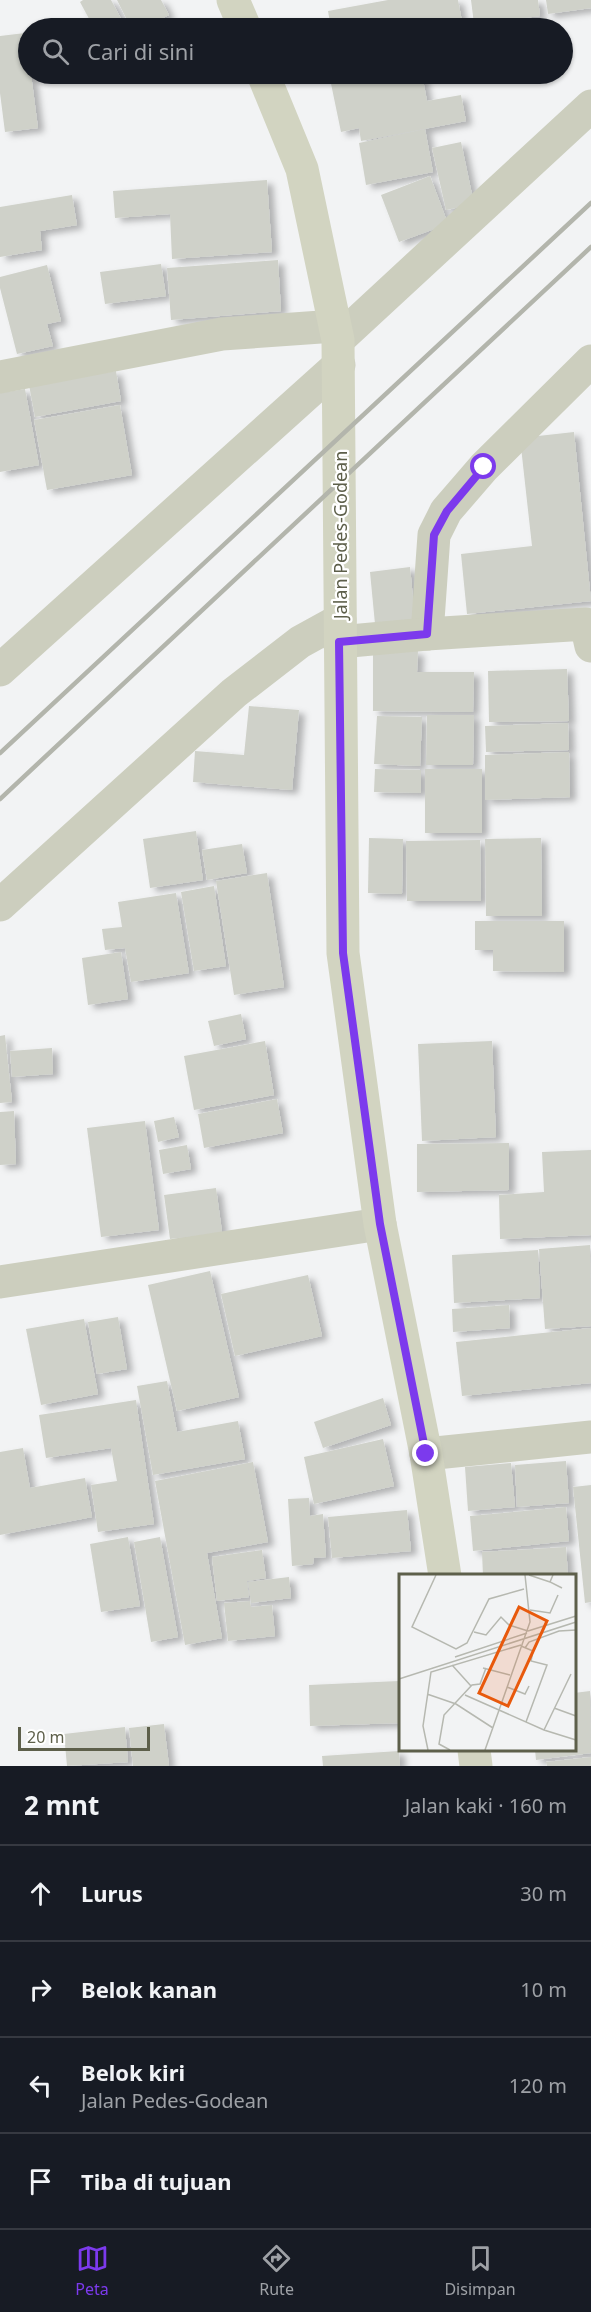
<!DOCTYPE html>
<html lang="id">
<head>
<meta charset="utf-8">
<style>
	body { margin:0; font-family:"Noto Sans",sans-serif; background:#242831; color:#f1f3f6 }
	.scale { position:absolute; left:18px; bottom:15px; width:132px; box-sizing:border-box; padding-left:6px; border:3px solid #5d5f4a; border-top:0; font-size:16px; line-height:21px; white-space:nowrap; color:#5d5f4a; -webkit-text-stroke:4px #fff; paint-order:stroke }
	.stop { position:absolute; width:18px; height:18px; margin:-14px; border:4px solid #7c3aed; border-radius:50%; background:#fff }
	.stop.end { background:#7c3aed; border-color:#fff; box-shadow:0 2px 6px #0008 }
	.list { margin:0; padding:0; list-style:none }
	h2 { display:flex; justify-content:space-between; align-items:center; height:78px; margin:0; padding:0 24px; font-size:26px }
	h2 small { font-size:20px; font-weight:400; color:#9ea1a6 }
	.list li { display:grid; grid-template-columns:39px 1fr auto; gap:18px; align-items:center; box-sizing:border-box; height:96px; padding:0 24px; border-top:2px solid #363941 }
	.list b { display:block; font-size:22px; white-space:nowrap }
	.list p { margin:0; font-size:20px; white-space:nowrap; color:#9ea1a6 }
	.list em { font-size:20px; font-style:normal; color:#9ea1a6 }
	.icon { flex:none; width:33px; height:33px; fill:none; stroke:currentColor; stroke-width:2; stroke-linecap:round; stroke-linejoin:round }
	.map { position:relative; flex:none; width:591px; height:1766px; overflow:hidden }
	.search { position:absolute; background:#171b24; box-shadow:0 2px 4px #0004; left:18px; right:18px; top:18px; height:66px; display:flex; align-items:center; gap:15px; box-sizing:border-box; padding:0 21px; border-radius:33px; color:#9ea1a6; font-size:22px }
	.sheet { height:462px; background:#171b24 }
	nav { display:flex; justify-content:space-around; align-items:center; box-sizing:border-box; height:84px; border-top:2px solid #363941; background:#171b24; font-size:16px; color:#9ea1a6 }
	nav a { display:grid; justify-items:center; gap:3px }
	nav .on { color:#7c3aed }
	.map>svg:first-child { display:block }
	.building { fill:#cfd1c9; filter:url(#shadow) }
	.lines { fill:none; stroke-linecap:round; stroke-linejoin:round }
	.street { stroke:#cccebe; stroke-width:33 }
	.secondary { stroke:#d2d4c1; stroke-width:33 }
	.rail { stroke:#b3b5ac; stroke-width:4.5 }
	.route { stroke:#7c3aed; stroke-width:8 }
	.labels { text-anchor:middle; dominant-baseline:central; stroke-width:4.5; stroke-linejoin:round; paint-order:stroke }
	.street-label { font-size:18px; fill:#5d5f4a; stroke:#fff }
	.inset-road { fill:none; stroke:#b6b8b0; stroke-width:1.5 }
	.view { fill:#e8590c; fill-opacity:0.15; stroke:#e8590c; stroke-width:3 }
	.inset-edge { fill:none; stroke:#5d5f4a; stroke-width:3 }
</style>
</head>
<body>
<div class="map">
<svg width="591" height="1766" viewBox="0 0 591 1766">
	<defs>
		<filter id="shadow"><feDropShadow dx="6" dy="4" stdDeviation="3" flood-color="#0004"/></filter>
	</defs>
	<rect width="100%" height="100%" fill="#f2f3f4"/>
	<!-- building -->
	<g class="building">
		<polygon points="83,0 111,0 126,28 94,28 80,2"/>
		<polygon points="117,0 161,0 169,15 143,28 131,28"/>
		<polygon points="388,0 458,0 463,27 331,28 328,11"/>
		<polygon points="471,0 538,0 540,16 474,24"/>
		<polygon points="546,0 591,0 591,8 548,14"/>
		<polygon points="25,33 28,74 31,74 38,128 5,132 0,93 0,36"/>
		<polygon points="329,74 422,74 427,101 461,95 466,121 361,141 359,128 341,132"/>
		<polygon points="425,129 433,172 366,185 359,143"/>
		<polygon points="461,142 474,204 446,210 432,148"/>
		<polygon points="430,176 448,224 399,242 381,195"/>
		<polygon points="267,180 272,252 172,259 170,214 115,218 113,191"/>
		<polygon points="72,195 77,225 40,231 42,250 0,257 0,207"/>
		<polygon points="278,260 281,311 171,320 167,268"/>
		<polygon points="161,264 166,296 105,304 100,272"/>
		<polygon points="47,265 61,321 47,324 53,346 17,354 0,288 0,277"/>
		<polygon points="116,371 121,401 35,417 29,385"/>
		<polygon points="25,389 39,465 0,472 0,393"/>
		<polygon points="120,405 132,475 47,490 34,420"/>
		<polygon points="574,432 591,601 467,614 461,554 532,546 520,438"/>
		<polygon points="410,567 415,620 375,624 370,572"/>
		<polygon points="373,651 418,651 417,672 474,672 473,712 373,711"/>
		<polygon points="567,669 569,721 489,722 488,671"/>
		<polygon points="249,706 299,710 292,790 193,782 195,751 244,755"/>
		<polygon points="427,715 474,715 473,765 426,765"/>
		<polygon points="377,716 422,717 420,766 374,764"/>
		<polygon points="568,723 569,750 486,752 485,726"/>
		<polygon points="569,752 570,797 485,800 485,755"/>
		<polygon points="375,769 421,770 421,793 374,792"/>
		<rect x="425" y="769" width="57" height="64"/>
		<polygon points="196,831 203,880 150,888 143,839"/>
		<polygon points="369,838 403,839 402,894 368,893"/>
		<polygon points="541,838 542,916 486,916 485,839"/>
		<polygon points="480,840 481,901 407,901 406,841"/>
		<polygon points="242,844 247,873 207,880 202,850"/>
		<polygon points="267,873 284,987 234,995 216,881"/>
		<polygon points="214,886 226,966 194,971 181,892"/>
		<polygon points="176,893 189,973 131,982 125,948 105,950 102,929 122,927 118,902"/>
		<polygon points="475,921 564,921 564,972 493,971 493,950 475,950"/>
		<polygon points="121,952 128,999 88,1005 82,958"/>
		<polygon points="241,1014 246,1039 214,1046 208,1021"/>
		<polygon points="5,1035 12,1102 0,1103 0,1036"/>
		<polygon points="265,1041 274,1095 194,1110 184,1056"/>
		<polygon points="492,1041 496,1137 422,1141 418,1044"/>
		<polygon points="52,1048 53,1074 12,1077 10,1051"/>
		<polygon points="277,1099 283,1133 204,1148 198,1114"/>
		<polygon points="14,1111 16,1164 0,1165 0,1112"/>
		<polygon points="174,1117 179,1137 158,1142 154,1121"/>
		<polygon points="145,1121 159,1230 101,1237 87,1128"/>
		<polygon points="509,1143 509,1190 417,1192 417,1144"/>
		<polygon points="187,1145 191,1169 163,1174 159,1150"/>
		<polygon points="591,1150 591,1235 500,1239 499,1195 544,1192 542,1152"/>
		<polygon points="216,1188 222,1232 170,1239 164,1195"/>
		<polygon points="590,1245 591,1326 545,1329 539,1249"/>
		<polygon points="538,1250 540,1298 454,1303 452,1255"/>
		<polygon points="210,1271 239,1397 177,1411 148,1285"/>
		<polygon points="308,1275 322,1336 235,1356 221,1294"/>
		<polygon points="509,1305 510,1328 453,1332 452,1309"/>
		<polygon points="118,1317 127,1369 97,1374 88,1322"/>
		<polygon points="84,1319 98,1394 41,1405 26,1329"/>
		<polygon points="591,1328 591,1383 462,1396 456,1342"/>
		<polygon points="167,1381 177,1432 238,1421 245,1459 153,1475 137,1386"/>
		<polygon points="383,1398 391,1425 323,1448 314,1422"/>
		<polygon points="136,1400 154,1524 98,1532 91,1485 117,1481 111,1448 46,1458 39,1415"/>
		<polygon points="383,1439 394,1486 314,1504 304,1457"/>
		<polygon points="23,1448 30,1488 85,1478 92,1517 0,1535 0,1452"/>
		<polygon points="566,1461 569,1503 517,1507 515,1465"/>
		<polygon points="253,1462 268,1542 207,1553 222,1638 185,1645 155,1481"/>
		<polygon points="511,1463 515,1507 468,1511 465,1467"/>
		<polygon points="591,1485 591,1602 585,1603 573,1487"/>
		<polygon points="309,1498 310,1516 323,1514 326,1557 314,1558 313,1564 292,1566 288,1499"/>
		<polygon points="566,1507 569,1541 473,1551 470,1516"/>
		<polygon points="407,1510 411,1551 332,1558 328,1517"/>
		<polygon points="128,1537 140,1606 101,1612 90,1544"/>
		<polygon points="160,1537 178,1637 151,1642 134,1542"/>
		<polygon points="566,1547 568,1576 483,1576 482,1552"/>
		<polygon points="262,1550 266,1578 247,1581 249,1597 217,1601 212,1557"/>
		<polygon points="289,1577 291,1598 251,1603 248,1582"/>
		<polygon points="250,1601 251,1607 272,1605 275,1636 228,1641 224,1603"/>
		<polygon points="399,1681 400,1723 310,1726 309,1685"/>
		<polygon points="590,1691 591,1753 536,1760 535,1750 574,1750 574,1693"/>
		<polygon points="164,1724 169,1766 133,1766 129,1728"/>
		<polygon points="125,1727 128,1762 67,1766 64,1734"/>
		<polygon points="399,1751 400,1766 323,1766 322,1756"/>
		<polygon points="591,1757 591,1766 547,1766 546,1762"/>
	</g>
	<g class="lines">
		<!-- street -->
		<g class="street">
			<polyline points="338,340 591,106"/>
			<polyline points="0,377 222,334 335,326"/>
			<polyline points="427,634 434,535 446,511 484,467 591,361"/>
			<polyline points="339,642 427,634 586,624 591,646"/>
			<polyline points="0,670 339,365"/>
			<polyline points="0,905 234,693 300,642 340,620"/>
			<polyline points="0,1282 380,1224"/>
			<polyline points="426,1454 591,1437"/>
		</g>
		<!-- secondary -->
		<g class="secondary">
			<polyline points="233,0 245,28"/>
			<polyline points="263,74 302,169 338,340 343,953 380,1224 426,1454 445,1576"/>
			<polyline points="474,1750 476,1766"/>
		</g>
		<!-- rail -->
		<g class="rail">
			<polyline points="0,753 591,203"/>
			<polyline points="0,799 591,247"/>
		</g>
	</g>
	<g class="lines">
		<!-- route -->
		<polyline class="route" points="426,1454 380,1224 343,953 339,642 427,634 434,535 447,511 484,467"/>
	</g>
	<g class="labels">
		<!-- street labels -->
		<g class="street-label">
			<text transform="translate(340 535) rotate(-90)">Jalan Pedes-Godean</text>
		</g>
	</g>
	<!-- overview -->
	<g transform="translate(399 1574)">
		<rect width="177" height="177" fill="#f2f3f4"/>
		<path class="inset-road" d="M 37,1 L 13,53 L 57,75 L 68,69 L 90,25 L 125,15M 130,1 L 151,8M 154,1 L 151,8 L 163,14M 131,36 L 151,39 L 159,21M 129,57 L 177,42M 75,58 L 87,61 L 102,43 L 110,51 L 129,57M 122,72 L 134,77 L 132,87 L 148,91 L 127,148M 126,74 L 130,68 L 160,57 L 177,56M 56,83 L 128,59M 53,91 L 72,112M 84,94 L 111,101M 0,105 L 177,48M 108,113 L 126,120 L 130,112M 28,120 L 57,130 L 94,154M 66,121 L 145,156 L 177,166M 155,134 L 177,142M 145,156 L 172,100M 29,176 L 24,152 L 32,98 L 122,71M 51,176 L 40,170 L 45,141 L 73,111 L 81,110 L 87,94M 86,176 L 131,48 L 126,1"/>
		<path class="view" d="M 120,33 L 148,47 L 109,132 L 80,119 Z"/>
		<rect width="177" height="177" class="inset-edge"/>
	</g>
</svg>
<div class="scale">20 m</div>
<div class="stop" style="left:484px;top:467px"></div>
<div class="stop end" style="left:426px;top:1454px"></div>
<div class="search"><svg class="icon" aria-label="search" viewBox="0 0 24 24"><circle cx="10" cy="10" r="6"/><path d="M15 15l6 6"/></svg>Cari di sini</div>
</div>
<section class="sheet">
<h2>2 mnt<small>Jalan kaki · 160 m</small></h2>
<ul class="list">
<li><svg class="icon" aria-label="ahead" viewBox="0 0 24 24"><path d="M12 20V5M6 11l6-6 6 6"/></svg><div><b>Lurus</b></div><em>30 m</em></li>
<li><svg class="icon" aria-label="right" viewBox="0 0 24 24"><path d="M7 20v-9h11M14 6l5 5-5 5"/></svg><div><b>Belok kanan</b></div><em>10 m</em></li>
<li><svg class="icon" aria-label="left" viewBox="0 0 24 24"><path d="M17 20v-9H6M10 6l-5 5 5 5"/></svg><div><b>Belok kiri</b><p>Jalan Pedes-Godean</p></div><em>120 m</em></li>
<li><svg class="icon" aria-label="arrive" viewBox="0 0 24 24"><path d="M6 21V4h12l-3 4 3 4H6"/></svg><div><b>Tiba di tujuan</b></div></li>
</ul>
</section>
<nav>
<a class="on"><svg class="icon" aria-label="map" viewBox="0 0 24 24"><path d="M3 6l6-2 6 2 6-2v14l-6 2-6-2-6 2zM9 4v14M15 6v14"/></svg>Peta</a>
<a><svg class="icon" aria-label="directions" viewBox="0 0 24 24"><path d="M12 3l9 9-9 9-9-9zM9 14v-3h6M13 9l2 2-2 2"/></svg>Rute</a>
<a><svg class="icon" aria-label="saved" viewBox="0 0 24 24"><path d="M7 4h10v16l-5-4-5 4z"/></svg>Disimpan</a>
</nav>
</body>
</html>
